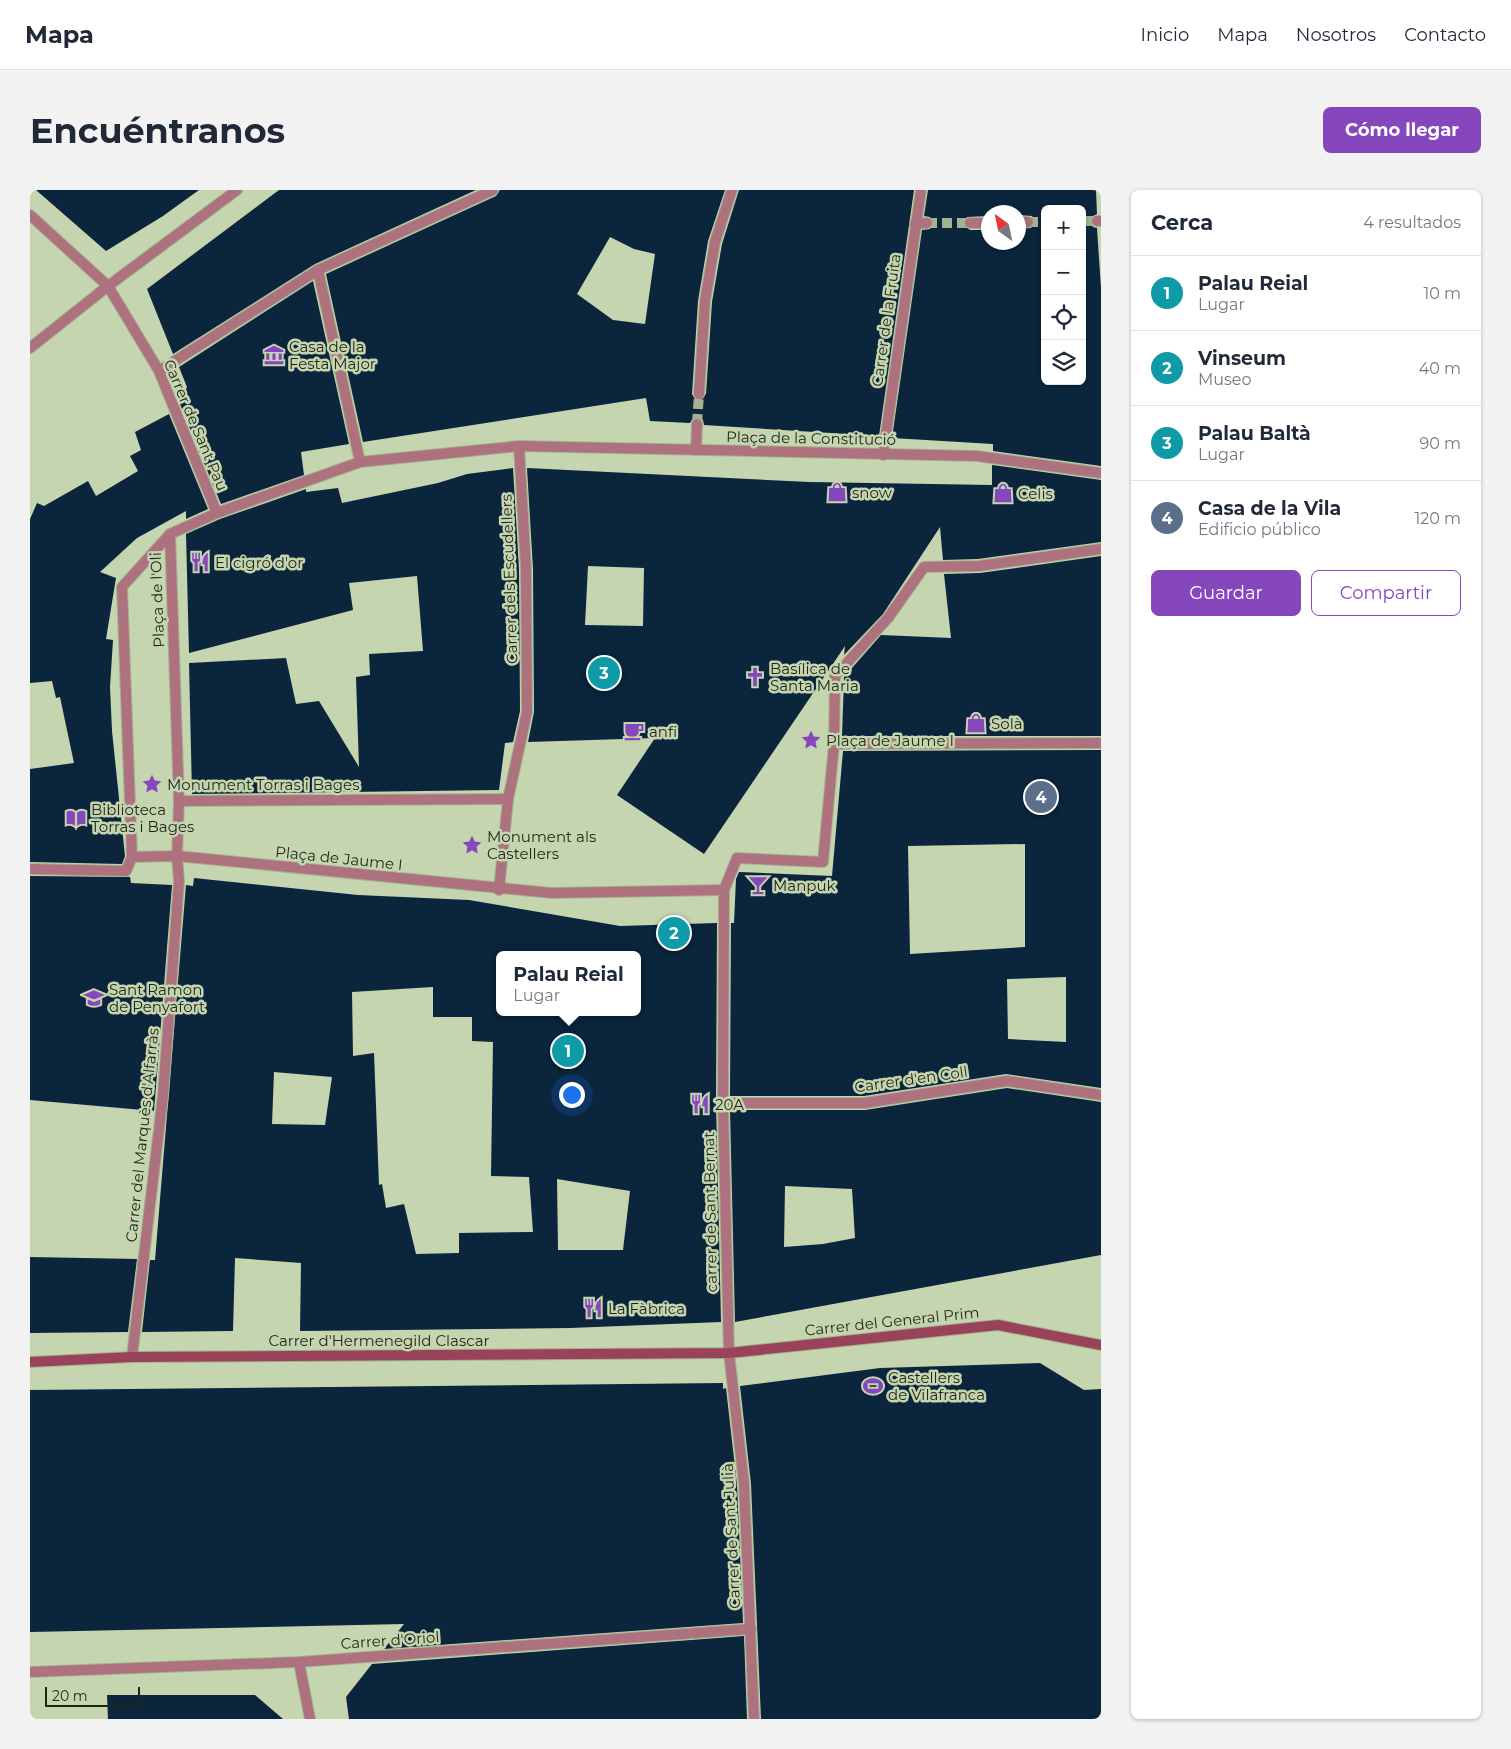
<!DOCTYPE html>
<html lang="es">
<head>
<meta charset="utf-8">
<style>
	body { margin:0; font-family:Montserrat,sans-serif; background:#f2f2f3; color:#1f2937 }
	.controls { position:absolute; right:15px; top:15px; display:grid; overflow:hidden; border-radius:8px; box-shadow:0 1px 4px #0004 }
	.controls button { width:45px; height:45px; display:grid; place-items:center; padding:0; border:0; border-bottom:1px solid #e0e1e3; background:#fff; color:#1f2937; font:25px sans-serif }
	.compass { position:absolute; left:951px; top:15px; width:45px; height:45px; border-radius:50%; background:#fff; box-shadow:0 1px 4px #0004; rotate:327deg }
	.scale { position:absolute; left:15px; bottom:12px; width:95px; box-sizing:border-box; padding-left:5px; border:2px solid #1f2517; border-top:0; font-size:14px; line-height:18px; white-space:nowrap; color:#1f2517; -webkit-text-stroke:4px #c5d5af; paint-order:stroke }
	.you { position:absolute; left:541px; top:904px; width:18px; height:18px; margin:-12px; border:4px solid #fff; border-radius:50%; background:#1a73e8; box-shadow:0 0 0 8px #1a73e833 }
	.badge { display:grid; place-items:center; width:32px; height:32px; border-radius:50%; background:#8747bc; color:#fff; font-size:16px; font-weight:700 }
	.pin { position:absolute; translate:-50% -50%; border:2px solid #fff; box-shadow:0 1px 5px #0006 }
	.popup { position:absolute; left:466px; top:761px; width:145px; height:65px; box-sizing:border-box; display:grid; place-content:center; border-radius:8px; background:#fff; filter:drop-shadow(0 1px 4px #0005); font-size:16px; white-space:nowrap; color:#747a83 }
	.popup b { font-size:19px; color:#1f2937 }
	.popup::after { content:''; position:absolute; left:50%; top:100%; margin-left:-10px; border:10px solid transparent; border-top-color:#fff }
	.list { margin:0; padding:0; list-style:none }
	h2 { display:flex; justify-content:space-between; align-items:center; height:65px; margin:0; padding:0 20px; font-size:21px }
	h2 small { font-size:16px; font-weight:400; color:#747a83 }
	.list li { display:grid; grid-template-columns:32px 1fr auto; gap:15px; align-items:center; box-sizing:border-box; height:75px; padding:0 20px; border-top:1px solid #e0e1e3 }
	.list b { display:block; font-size:19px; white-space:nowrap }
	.list p { margin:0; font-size:16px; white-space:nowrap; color:#747a83 }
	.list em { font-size:16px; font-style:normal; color:#747a83 }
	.actions { display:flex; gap:10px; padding:15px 20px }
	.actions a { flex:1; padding:11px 0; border:1px solid #8747bc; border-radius:8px; text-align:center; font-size:18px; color:#8747bc }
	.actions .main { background:#8747bc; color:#fff }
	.icon { flex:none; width:28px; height:28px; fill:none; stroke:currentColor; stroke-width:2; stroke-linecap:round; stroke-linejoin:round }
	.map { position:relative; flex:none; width:1071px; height:1529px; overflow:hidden; border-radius:8px }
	header { display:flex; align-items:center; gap:30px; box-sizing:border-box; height:70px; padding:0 25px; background:#fff; border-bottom:1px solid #e0e1e3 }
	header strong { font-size:24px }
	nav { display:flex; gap:28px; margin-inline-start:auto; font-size:18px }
	.intro { display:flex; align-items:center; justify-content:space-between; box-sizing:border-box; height:120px; padding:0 30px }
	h1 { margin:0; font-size:35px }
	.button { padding:12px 22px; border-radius:8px; background:#8747bc; color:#fff; font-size:18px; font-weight:700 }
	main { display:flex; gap:30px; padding:0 30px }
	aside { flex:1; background:#fff; border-radius:8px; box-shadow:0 1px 4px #0004 }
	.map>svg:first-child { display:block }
	.building { fill:#0a253c; fill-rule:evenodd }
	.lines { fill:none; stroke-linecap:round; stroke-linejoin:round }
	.street-tunnel { stroke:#a4b291; stroke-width:10; stroke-dasharray:10 5; stroke-linecap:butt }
	.street-casing { stroke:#a4b291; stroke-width:12 }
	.secondary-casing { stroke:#a4b291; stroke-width:12 }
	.street { stroke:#ae727e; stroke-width:10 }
	.secondary { stroke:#984359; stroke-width:10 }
	.labels { text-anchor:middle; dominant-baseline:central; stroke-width:5; stroke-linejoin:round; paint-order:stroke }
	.street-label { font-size:15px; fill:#1f2517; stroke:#c5d5af }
	.poi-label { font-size:15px; fill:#1f2517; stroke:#c5d5af; text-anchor:start }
</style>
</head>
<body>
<header>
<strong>Mapa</strong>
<nav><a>Inicio</a><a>Mapa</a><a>Nosotros</a><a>Contacto</a></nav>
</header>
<div class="intro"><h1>Encuéntranos</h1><a class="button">Cómo llegar</a></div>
<main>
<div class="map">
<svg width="1071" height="1529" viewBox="0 0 1071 1529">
	<rect width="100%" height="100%" fill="#c5d5af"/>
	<!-- building -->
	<g class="building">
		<polygon points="6,0 169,0 133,26 76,61"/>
		<polygon points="249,0 446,0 285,74 143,164 117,99"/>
		<path d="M 470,0 L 695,0 L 678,51 L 668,111 L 662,204 L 665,209 L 669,211 L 676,204 L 682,112 L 692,54 L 709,0 L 884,0 L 849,246 L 674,235 L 673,230 L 668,227 L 663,228 L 660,233 L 620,231 L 616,208 L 333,252 L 296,84 L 466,6 ZM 580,47 L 604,59 L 625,64 L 615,134 L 583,130 L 547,104 Z"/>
		<path d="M 898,0 L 1066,0 L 1067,24 L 1061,27 L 1060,31 L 1063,37 L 1067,38 L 1071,98 L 1071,276 L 963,261 L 963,254 L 862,248 L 892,40 L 900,39 L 904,33 L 900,27 L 894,26 ZM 1015,19 L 1052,19 L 1052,191 L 1015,191 ZM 958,22 L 988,22 L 988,25 L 1002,26 L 1005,32 L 1001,38 L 988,39 L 988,52 L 958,52 L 958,40 L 940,40 L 933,33 L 937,27 L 958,26 Z"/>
		<polygon points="283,91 319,254 271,262 274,285 191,314 150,214 157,197 149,177"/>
		<polygon points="139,224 178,319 156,329 156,321 107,348 70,382 86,388 76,449 83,450 80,497 82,541 95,666 92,674 0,672 0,579 44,573 30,507 26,508 22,491 0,493 0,329 7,313 14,316 58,291 66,306 108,281 100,266 111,260 105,242"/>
		<path d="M 962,275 L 1071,290 L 1071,352 L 948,369 L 913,370 L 910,337 L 853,424 L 814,465 L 815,456 L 674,664 L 587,605 L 625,548 L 498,552 L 504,522 L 503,379 L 497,278 L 779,292 L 962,295 ZM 558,376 L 614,378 L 613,436 L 555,435 Z"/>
		<polygon points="483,278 489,379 490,521 483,552 475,553 469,600 162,604 159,473 256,468 266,514 289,511 329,577 326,487 340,485 339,464 393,461 387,386 319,393 323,420 159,463 156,344 190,329 276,299 276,302 308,298 312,313 408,293 437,284"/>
		<polygon points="1071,366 1071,546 812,546 814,487 851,445 921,448 914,384 950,383"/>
		<path d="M 1071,560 L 1071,898 L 976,884 L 834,906 L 700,906 L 701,733 L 704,733 L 706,689 L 709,682 L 802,686 L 813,561 ZM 995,654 L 995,757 L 880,764 L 878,656 ZM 1036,787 L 1036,852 L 978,849 L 977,789 Z"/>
		<polygon points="0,686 100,687 101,693 142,695 124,921 0,910"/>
		<path d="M 164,688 L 328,705 L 439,710 L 590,736 L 687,733 L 686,913 L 691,1132 L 540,1138 L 270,1141 L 271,1073 L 205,1068 L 203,1141 L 112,1142 L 120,1070 L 125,1070 L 156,695 L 163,696 ZM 469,765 L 607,765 L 607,822 L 469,822 ZM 403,797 L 403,827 L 442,827 L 442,851 L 463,852 L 461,986 L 499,987 L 503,1042 L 429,1043 L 429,1063 L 386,1064 L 374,1014 L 356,1018 L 352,994 L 349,995 L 344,863 L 323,866 L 322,802 ZM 244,882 L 302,887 L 295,935 L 242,934 ZM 527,989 L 600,1001 L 593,1060 L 528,1060 Z"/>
		<path d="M 977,898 L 1071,912 L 1071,1065 L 705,1132 L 700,920 L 835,920 ZM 755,996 L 822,999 L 825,1048 L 793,1054 L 754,1057 Z"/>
		<polygon points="0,1067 107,1069 98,1142 0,1143"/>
		<polygon points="1010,1173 1054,1200 1071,1199 1071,1529 731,1529 721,1294 710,1196 850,1178"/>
		<polygon points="693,1193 693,1199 696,1198 707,1295 713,1433 354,1459 374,1434 0,1442 0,1200"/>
		<polygon points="714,1446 717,1529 319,1529 316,1507 342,1474"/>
		<polygon points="77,1505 225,1505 253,1529 78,1529"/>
	</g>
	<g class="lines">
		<!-- street-tunnel -->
		<g class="street-tunnel">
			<polyline points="1052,31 1067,31"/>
			<polyline points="998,32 1015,32"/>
			<polyline points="897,33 940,33"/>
			<polyline points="667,234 669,204"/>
		</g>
		<defs>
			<g id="street">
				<polyline points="0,25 78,96 129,181 187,323"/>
				<polyline points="1067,31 1071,31"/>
				<polyline points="988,32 998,32"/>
				<polyline points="940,33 958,33"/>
				<polyline points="885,34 897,33"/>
				<polyline points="288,80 330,272"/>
				<polyline points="0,158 78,96 207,0"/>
				<polyline points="129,181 288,80 463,0"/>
				<polyline points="669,204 675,111 685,52 702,0"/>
				<polyline points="666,260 667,234"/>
				<polyline points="853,265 891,0"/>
				<polyline points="804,554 1071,553"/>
				<polyline points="149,611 478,609"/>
				<polyline points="102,667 92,397 140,344 187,323 330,272 489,256 947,266 1071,283"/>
				<polyline points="0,679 96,681 102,667 147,666 522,703 694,700"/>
				<polyline points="469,700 478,609 497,522 496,379 489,256"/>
				<polyline points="693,913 835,913 977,891 1071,905"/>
				<polyline points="102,1167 133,905 149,691 147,666 149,611 140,344"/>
				<polyline points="269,1472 280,1529"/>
				<polyline points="0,1482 269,1472 721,1439"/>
				<polyline points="724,1529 714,1294 699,1163 693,913 694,700 707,668 793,672 804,554 805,486 858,428 894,377 949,376 1071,359"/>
			</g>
			<polyline id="secondary" points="0,1172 102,1167 699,1163 968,1135 1071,1155"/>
		</defs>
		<!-- street casing -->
		<use href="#street" class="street-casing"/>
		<!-- secondary casing -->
		<use href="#secondary" class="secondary-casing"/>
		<!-- street -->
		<use href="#street" class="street"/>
		<!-- secondary -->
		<use href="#secondary" class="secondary"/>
	</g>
	<!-- icons -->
	<defs>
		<symbol id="museum-bare" viewBox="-9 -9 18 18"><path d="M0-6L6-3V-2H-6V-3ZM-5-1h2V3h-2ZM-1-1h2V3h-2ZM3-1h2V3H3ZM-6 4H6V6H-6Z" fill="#8747bc" stroke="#c5d5af" stroke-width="2.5" paint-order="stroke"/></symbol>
		<symbol id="shop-bare" viewBox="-9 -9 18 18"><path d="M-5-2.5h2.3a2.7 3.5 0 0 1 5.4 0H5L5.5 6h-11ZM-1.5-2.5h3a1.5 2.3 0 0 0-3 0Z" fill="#8747bc" stroke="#c5d5af" stroke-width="2.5" paint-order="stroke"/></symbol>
		<symbol id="restaurant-bare" viewBox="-9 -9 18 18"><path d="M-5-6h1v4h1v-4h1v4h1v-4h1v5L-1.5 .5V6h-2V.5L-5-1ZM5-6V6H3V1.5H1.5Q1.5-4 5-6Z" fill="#8747bc" stroke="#c5d5af" stroke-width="2.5" paint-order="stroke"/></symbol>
		<symbol id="church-bare" viewBox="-9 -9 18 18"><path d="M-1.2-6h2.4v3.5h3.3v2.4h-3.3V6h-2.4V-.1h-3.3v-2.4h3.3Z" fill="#8747bc" stroke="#c5d5af" stroke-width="2.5" paint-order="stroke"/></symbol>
		<symbol id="cafe-bare" viewBox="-9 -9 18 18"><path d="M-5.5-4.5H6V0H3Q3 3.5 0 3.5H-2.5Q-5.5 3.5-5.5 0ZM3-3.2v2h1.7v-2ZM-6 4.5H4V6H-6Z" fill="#8747bc" stroke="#c5d5af" stroke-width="2.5" paint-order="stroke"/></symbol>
		<symbol id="sight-bare" viewBox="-9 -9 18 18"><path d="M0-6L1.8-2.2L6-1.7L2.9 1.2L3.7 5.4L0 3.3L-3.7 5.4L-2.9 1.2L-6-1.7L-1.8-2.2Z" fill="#8747bc" stroke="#c5d5af" stroke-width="2.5" paint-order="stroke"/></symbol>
		<symbol id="library-bare" viewBox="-9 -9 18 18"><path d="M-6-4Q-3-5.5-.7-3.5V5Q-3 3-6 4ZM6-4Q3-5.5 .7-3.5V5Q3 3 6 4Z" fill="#8747bc" stroke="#c5d5af" stroke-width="2.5" paint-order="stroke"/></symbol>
		<symbol id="bar-bare" viewBox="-9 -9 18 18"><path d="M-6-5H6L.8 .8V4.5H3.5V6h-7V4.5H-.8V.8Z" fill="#8747bc" stroke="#c5d5af" stroke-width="2.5" paint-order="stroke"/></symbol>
		<symbol id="school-bare" viewBox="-9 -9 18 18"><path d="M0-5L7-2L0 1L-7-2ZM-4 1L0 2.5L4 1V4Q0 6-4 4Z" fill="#8747bc" stroke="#c5d5af" stroke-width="2.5" paint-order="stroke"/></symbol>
		<symbol id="stadium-bare" viewBox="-9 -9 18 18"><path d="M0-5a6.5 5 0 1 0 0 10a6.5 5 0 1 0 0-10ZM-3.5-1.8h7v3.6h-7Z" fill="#8747bc" stroke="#c5d5af" stroke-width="2.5" paint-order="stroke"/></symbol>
	</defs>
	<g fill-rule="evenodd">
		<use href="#museum-bare" x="230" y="151" width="28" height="28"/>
		<use href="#shop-bare" x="793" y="288" width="28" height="28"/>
		<use href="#shop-bare" x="959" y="289" width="28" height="28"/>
		<use href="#restaurant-bare" x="156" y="358" width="28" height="28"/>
		<use href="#church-bare" x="711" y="473" width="28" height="28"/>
		<use href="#shop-bare" x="932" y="519" width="28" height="28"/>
		<use href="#cafe-bare" x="590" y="527" width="28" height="28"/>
		<use href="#sight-bare" x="767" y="536" width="28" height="28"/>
		<use href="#sight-bare" x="108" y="580" width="28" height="28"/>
		<use href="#library-bare" x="32" y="614" width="28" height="28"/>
		<use href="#sight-bare" x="428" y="641" width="28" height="28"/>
		<use href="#bar-bare" x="714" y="681" width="28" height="28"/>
		<use href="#school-bare" x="50" y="794" width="28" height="28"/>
		<use href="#restaurant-bare" x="656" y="900" width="28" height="28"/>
		<use href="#restaurant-bare" x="549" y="1104" width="28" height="28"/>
		<use href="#stadium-bare" x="829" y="1182" width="28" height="28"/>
	</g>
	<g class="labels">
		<!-- street labels -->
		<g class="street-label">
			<text transform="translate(856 130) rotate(-82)">Carrer de la Fruita</text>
			<text transform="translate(166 235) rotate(67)">Carrer de Sant Pau</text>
			<text transform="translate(781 248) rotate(1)">Plaça de la Constitució</text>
			<text transform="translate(479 389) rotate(-92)">Carrer dels Escudellers</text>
			<text transform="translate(127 410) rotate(-92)">Plaça de l'Oli</text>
			<text transform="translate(309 668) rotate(6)">Plaça de Jaume I</text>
			<text transform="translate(881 889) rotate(-8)">Carrer d'en Coll</text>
			<text transform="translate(112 945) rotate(-84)">Carrer del Marquès d'Alfarràs</text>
			<text transform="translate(680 1022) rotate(-91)">carrer de Sant Bernat</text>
			<text transform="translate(862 1131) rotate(-6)">Carrer del General Prim</text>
			<text x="349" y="1150">Carrer d'Hermenegild Clascar</text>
			<text transform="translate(701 1346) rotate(-93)">Carrer de Sant Julià</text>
			<text transform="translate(360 1450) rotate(-4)">Carrer d'Oriol</text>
		</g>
		<!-- poi labels -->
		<g class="poi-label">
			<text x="259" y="156">Casa de la<tspan x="259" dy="17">Festa Major</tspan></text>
			<text x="822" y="302">snow</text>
			<text x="988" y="303">Celis</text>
			<text x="185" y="372">El cigró d'or</text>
			<text x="740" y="478">Basílica de<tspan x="740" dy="17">Santa Maria</tspan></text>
			<text x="961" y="533">Solà</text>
			<text x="619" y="541">anfi</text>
			<text x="796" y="550">Plaça de Jaume I</text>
			<text x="137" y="594">Monument Torras i Bages</text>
			<text x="61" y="619">Biblioteca<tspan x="61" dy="17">Torras i Bages</tspan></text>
			<text x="457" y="646">Monument als<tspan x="457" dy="17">Castellers</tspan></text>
			<text x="743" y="695">Manpuk</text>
			<text x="79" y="799">Sant Ramon<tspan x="79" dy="17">de Penyafort</tspan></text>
			<text x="685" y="914">20A</text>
			<text x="578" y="1118">La Fàbrica</text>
			<text x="858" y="1187">Castellers<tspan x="858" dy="17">de Vilafranca</tspan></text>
		</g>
	</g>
</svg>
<div class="controls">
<button>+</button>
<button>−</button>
<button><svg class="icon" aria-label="locate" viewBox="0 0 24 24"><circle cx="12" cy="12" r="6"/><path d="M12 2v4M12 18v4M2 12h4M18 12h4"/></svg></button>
<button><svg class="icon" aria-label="layers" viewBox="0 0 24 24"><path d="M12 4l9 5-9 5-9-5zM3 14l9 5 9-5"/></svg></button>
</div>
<svg class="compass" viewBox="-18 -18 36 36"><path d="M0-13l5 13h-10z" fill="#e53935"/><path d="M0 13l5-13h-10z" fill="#747a83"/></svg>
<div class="scale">20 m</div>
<div class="you"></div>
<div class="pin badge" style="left:538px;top:861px;background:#0f9aa8">1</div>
<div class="popup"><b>Palau Reial</b>Lugar</div>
<div class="pin badge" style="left:644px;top:743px;background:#0f9aa8">2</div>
<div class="pin badge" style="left:574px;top:483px;background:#0f9aa8">3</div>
<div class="pin badge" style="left:1011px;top:607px;background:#5c6f8a">4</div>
</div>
<aside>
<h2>Cerca<small>4 resultados</small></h2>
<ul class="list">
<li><span class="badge" style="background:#0f9aa8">1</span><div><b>Palau Reial</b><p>Lugar</p></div><em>10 m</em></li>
<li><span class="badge" style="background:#0f9aa8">2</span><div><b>Vinseum</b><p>Museo</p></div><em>40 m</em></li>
<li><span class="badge" style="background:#0f9aa8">3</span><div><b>Palau Baltà</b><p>Lugar</p></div><em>90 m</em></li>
<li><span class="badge" style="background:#5c6f8a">4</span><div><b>Casa de la Vila</b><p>Edificio público</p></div><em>120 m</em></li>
</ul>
<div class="actions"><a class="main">Guardar</a><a>Compartir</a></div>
</aside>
</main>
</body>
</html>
